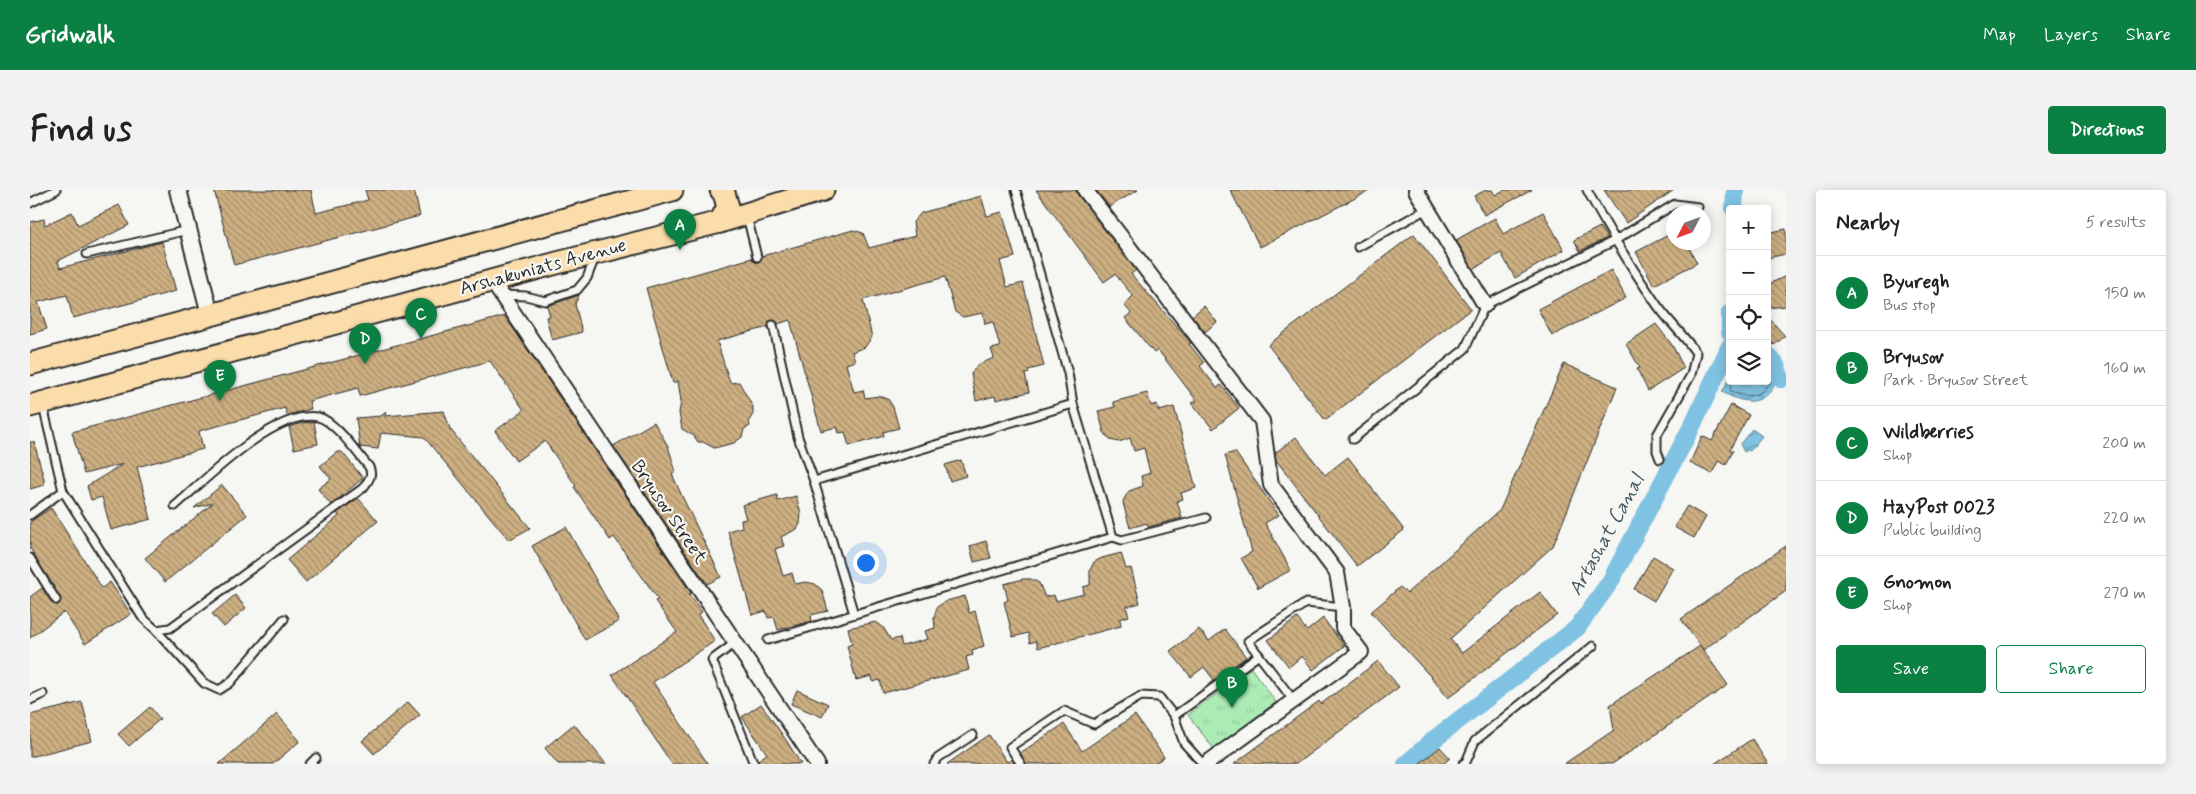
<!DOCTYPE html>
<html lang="en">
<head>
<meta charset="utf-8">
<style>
	body { margin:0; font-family:Mynerve,sans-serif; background:#f2f2f2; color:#222 }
	.controls { position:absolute; right:15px; top:15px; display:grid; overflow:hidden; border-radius:5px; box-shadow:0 2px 12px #0003 }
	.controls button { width:45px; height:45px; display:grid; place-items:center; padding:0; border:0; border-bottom:1px solid #e0e0e0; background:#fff; color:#222; font:25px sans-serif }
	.compass { position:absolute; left:1636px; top:15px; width:45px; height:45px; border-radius:50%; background:#fff; box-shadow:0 2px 12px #0003; rotate:228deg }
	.you { position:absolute; left:835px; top:372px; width:18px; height:18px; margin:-12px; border:4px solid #fff; border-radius:50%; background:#1a73e8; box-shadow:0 0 0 8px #1a73e833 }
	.badge { display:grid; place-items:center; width:32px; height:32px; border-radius:50%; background:#0b8043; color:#fff; font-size:16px; font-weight:700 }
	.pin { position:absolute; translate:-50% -41px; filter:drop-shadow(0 1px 2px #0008) }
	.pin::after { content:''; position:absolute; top:26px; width:18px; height:15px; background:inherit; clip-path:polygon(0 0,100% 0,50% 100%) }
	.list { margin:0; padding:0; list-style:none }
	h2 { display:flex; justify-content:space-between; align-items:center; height:65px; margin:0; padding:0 20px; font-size:21px }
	h2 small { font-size:16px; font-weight:400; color:#767676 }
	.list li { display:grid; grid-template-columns:32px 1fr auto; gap:15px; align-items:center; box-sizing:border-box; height:75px; padding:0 20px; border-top:1px solid #e0e0e0 }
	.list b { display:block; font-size:19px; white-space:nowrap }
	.list p { margin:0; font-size:16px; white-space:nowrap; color:#767676 }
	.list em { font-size:16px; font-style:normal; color:#767676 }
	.actions { display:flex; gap:10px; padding:15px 20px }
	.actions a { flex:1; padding:11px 0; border:1px solid #0b8043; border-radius:5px; text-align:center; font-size:18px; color:#0b8043 }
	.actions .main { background:#0b8043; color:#fff }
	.icon { flex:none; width:28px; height:28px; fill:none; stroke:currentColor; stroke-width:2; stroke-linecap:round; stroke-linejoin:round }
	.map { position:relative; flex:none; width:1756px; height:574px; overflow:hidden; border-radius:5px }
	header { display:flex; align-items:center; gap:30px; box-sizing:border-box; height:70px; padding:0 25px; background:#0b8043; color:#fff }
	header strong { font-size:24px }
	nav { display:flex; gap:28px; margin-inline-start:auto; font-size:18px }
	.intro { display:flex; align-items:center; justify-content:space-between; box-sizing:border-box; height:120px; padding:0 30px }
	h1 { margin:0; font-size:35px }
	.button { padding:12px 22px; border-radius:5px; background:#0b8043; color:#fff; font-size:18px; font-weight:700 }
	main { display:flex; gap:30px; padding:0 30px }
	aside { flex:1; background:#fff; border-radius:5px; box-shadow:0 2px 12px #0003 }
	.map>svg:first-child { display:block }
	.park { fill:url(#park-tufts); stroke:#6b8c70 }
	.water { fill:url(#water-waves); stroke:#5e8698 }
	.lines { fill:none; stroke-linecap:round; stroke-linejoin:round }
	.shore { stroke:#4d6774; stroke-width:1 }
	.canal { stroke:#80c2e1; stroke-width:18 }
	.building { fill:url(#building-back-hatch); stroke:#2b2b2b }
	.service-casing { stroke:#2b2b2b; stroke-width:11 }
	.minor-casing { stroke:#2b2b2b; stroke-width:18 }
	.tertiary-casing { stroke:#2b2b2b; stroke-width:20 }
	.primary-casing { stroke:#2b2b2b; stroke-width:25 }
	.service { stroke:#f6f6f2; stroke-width:7 }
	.minor { stroke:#f6f6f2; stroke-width:14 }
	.tertiary { stroke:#f6f6f2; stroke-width:16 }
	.primary { stroke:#faddab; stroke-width:21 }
	.labels { text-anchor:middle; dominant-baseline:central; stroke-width:4.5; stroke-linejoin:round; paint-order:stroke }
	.street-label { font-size:19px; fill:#2b2b2b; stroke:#f6f6f2 }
	.water-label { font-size:20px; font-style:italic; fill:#445862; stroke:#f6f6f2 }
</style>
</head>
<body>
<header>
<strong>Gridwalk</strong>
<nav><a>Map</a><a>Layers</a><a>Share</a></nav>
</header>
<div class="intro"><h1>Find us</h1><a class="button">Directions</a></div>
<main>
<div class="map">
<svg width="1756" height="574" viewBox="0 0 1756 574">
	<defs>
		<pattern id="park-tufts" width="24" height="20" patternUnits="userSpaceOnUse" patternTransform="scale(1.25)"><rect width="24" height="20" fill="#abecb5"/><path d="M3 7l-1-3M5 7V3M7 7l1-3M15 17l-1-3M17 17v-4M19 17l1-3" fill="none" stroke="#93cb9c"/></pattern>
		<pattern id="water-waves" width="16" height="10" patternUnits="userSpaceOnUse" patternTransform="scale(1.25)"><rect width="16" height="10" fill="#80c2e1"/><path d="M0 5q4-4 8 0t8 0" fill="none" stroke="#699eb7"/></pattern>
		<pattern id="building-back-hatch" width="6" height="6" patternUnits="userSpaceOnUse" patternTransform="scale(1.25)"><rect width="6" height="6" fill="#cdb082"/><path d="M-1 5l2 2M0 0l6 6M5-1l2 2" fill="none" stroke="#a78f6b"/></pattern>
	</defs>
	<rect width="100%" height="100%" fill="#f6f6f2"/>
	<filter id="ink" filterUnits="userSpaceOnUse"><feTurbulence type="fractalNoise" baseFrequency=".02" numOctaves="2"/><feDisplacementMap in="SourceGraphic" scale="10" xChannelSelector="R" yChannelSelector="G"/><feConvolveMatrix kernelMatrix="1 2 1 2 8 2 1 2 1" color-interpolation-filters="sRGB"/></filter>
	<g filter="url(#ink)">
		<!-- park -->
		<polygon class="park" points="1221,478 1246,512 1184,559 1158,525"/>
		<!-- water -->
		<g class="water">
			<path d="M 1737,174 L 1745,194 C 1731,218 1713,213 1692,202 L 1700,187 L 1700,191 L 1737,191 Z"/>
			<polygon points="1722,239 1732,246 1720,261 1718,260 1714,262 1710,254"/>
		</g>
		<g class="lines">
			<!-- shore -->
			<path class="shore" d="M 1703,191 L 1700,198 L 1701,201 C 1715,208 1732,208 1739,192 L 1737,185"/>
			<!-- canal -->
			<g class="canal">
				<polyline points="1704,19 1705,0"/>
				<polyline points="1700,123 1700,142"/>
				<polyline points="1737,164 1746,175 1751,189"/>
				<polyline points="1376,574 1407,547 1547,438 1580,392 1660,240 1700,156"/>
			</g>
		</g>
		<!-- building -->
		<g class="building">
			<polygon points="184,0 281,0 286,23 338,10 335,0 384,0 390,26 204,75"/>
			<polygon points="1006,0 1046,0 1048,5 1106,80 1101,84 1161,153 1159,154 1174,173 1170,176 1187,198 1191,195 1209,218 1183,239 1162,213 1167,211 1128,160 1124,163 1095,128 1101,123 1094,115 1103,106 1085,84 1074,92"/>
			<polygon points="1066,0 1108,0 1079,17"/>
			<polygon points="1200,0 1341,0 1230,57"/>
			<polygon points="1456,0 1462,0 1465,5 1474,0 1502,0 1454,25 1444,6"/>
			<polygon points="1574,0 1644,0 1596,33"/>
			<polygon points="951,6 957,26 972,22 985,67 970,71 977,97 993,93 1014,176 998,180 999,183 995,184 999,202 966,210 965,206 946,211 941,184 947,175 964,168 961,159 970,157 963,132 955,134 953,123 933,127 925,122 915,87 833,110 842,147 835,157 822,162 825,171 816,174 824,202 833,200 835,208 849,206 858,209 863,217 869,238 853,242 854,246 819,256 815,242 809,243 807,237 791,241 760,130 748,134 742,130 739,131 738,137 687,151 700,193 709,192 723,217 723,224 719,231 720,236 714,239 712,247 704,253 684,258 673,252 668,252 664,246 652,239 649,223 651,211 648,191 643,193 616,98 722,68 725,72 729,72 732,66 823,40 833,43 839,58 885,46 883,32 891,23"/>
			<polygon points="89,15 99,35 28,71 30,78 132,52 146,101 43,128 37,105 8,112 17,139 0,144 0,32 14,29 15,35 42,22 48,35"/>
			<polygon points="1513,22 1534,60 1485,88 1471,63 1443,79 1426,50 1465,28 1473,44"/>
			<polygon points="1570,37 1577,48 1550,61 1544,50"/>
			<polygon points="1756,39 1756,64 1737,68 1737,43"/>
			<polygon points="1644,42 1644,52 1656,52 1667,73 1624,95 1606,62"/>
			<polygon points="1384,44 1441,119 1295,230 1238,155"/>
			<polygon points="1581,80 1596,108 1522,146 1508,119"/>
			<polygon points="1756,86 1756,116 1737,118 1737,95"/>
			<polygon points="549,105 545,114 552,142 522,150 516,127 520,126 517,116"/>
			<polygon points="1174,116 1187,132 1175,142 1162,126"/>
			<polygon points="475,126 661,403 659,404 672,422 668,425 685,451 623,492 678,574 642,574 582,485 647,442 625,411 628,409 584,347 580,350 544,297 546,296 515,251 486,271 465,241 494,220 460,171 330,206 328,198 279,211 281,219 257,225 255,218 169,241 173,259 107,277 121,329 81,340 72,307 61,310 57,296 93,274 54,284 42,242"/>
			<polygon points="1737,126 1755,146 1744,155 1737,147"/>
			<polygon points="1626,134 1642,155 1654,178 1618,201 1607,179 1610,178 1596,154"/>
			<polygon points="1534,174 1587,197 1523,356 1420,449 1432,463 1510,402 1527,425 1418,508 1401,487 1341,422 1370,397 1377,403 1470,320"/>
			<polygon points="1117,203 1121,216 1127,214 1129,221 1144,217 1166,298 1151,303 1153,309 1147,311 1152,328 1118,337 1117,333 1100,338 1093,313 1094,309 1099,301 1113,296 1111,286 1120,283 1114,258 1104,261 1100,248 1089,252 1080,250 1074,242 1068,221 1085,217 1083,212"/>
			<polygon points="1701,215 1719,225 1700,259 1703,261 1696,275 1688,271 1682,284 1660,273 1672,246 1682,251"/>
			<polygon points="414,221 420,239 500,338 479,350 394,247 351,243 348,259 330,257 326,228 351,226 356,222 355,226"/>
			<polygon points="284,232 288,254 264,259 259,237 272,233"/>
			<polygon points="624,232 638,256 646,282 642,284 651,304 691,387 677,394 583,256"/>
			<polygon points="1266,247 1295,285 1318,267 1374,340 1327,376 1246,270 1245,263"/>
			<polygon points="0,252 4,252 14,289 14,295 0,299"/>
			<polygon points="307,262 312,262 333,288 301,315 288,299 301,289 290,276"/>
			<polygon points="1205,262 1249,325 1235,333 1261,380 1228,398 1211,368 1222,362 1195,265"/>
			<polygon points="931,270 936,286 920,291 915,275"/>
			<polygon points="192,295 217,325 135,392 115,368 183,313 164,318"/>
			<polygon points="747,305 748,311 766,306 771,323 770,334 767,339 751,347 754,356 745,359 753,386 762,383 765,394 776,392 785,394 792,400 798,421 781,425 782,431 748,440 744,427 738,428 736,421 722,425 698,341 712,337 711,330 716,329 712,315"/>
			<polygon points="328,308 348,331 276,392 257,370 309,326 307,323"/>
			<polygon points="1657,316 1676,327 1664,348 1644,337"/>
			<polygon points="21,318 72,398 80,392 101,424 55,454 34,422 0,448 0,407 12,398 23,414 28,415 31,410 0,358 0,332"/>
			<polygon points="536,337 589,431 555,450 502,356"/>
			<polygon points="956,351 961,368 944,372 940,356"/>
			<polygon points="1756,356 1756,401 1673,460 1651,429"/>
			<polygon points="1091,363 1096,379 1101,378 1110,413 1096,417 1099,426 1090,429 1091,436 1008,458 1006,451 1000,453 998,443 983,447 974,412 978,410 974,394 993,389 1001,389 1009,393 1015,407 1024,405 1026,411 1054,404 1053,397 1060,395 1060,380 1064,372 1072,368"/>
			<polygon points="1623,366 1643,378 1624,411 1604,399"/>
			<polygon points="205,405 216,418 194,437 182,424"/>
			<polygon points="935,406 939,423 945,421 954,456 942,460 943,465 936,467 939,480 853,503 850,490 843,492 842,486 826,490 817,456 822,454 818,438 846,432 853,437 861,450 870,448 872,456 898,449 895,441 905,438 904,427 907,417 916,411"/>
			<polygon points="1267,428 1277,441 1293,428 1314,456 1283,480 1272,466 1259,477 1238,450"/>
			<polygon points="1169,439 1179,451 1195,439 1216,467 1184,490 1174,477 1161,487 1140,461"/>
			<polygon points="1670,456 1698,495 1582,574 1534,574 1584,540 1580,515"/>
			<polygon points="1348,471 1369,497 1266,574 1204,574 1289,511 1291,514"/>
			<polygon points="767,500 798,514 792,527 761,514"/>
			<polygon points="52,512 62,551 0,567 0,525"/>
			<polygon points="378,512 390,525 344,564 332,551"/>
			<polygon points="731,514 756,550 771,574 729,574 728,570 737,564 712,527"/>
			<polygon points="120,517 130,529 99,556 88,544"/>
			<polygon points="247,524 270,551 243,574 189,574"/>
			<polygon points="1105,525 1134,567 1124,574 996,574 990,563 1034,534 1052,561"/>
			<polygon points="544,534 576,574 528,574 515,558"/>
			<polygon points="959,545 977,572 982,569 985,574 917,574"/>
			<polygon points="1722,549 1738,574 1684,574"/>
			<polygon points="1410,557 1420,568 1413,574 1389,574"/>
		</g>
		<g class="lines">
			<defs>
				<g id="service">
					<polyline points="986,0 1038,183 1043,214 1083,347"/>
					<path d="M 1557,0 C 1578,39 1600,76 1625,112 C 1637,130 1654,145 1666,163 L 1661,185 L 1627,245 L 1627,261 L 1630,269"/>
					<polyline points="0,13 26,0"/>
					<polyline points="717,26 727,67"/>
					<polyline points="1328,57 1397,19"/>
					<polyline points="57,64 158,40"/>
					<polyline points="471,105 496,106 515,111 547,100 557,88 565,67"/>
					<polyline points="743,135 768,247 784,291 824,424"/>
					<path d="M 13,216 L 33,301 L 112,427 L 126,440 L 140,438 L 333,298 C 339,290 343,285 339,277 C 328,264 304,230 288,227 C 245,219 175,290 145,316"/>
					<polyline points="1323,249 1435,159 1455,115 1584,51 1645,14 1668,17"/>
					<polyline points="784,291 1043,214"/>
					<polyline points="0,325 33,301"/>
					<polyline points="0,368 26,410"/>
					<polyline points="126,440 174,493 189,500 200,493 254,429"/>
					<polyline points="738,450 1083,347 1092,350 1176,328"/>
					<polyline points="705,453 682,470 724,574"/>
					<polyline points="0,510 13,504"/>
					<polyline points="1264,511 1218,451 1276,413 1313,417"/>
					<polyline points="1144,526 1229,465"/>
					<polyline points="280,574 286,568"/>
					<polyline points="904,574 908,568 943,545"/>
					<polyline points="991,574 980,557 1034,521 1064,534 1111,506 1129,507 1144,526 1154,553 1173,574"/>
					<polyline points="1433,574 1436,572 1445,551 1563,456"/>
				</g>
				<g id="minor">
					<polyline points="1055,0 1232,231 1241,295 1307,383 1313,417 1313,438 1331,462 1176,574"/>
					<polyline points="1386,0 1455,115"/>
					<polyline points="462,91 787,574"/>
				</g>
				<polyline id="tertiary" points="148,0 180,124"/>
				<g id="primary">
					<polyline points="690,32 698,17 694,3 691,0"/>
					<polyline points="0,174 642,0"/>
					<polyline points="0,216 527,73 690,32 793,0"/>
				</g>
			</defs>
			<!-- service casing -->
			<use href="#service" class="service-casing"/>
			<!-- minor casing -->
			<use href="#minor" class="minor-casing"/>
			<!-- tertiary casing -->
			<use href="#tertiary" class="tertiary-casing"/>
			<!-- primary casing -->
			<use href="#primary" class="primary-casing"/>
			<!-- service -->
			<use href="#service" class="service"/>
			<!-- minor -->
			<use href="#minor" class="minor"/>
			<!-- tertiary -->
			<use href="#tertiary" class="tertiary"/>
			<!-- primary -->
			<use href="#primary" class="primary"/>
		</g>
	</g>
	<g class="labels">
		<!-- street labels -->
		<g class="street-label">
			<text transform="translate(513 77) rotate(-15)">Arshakuniats Avenue</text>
			<text transform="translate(639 322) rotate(56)">Bryusov Street</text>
		</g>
		<!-- water labels -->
		<g class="water-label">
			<text transform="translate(1577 345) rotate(-61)">Artashat Canal</text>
		</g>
	</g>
</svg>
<div class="controls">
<button>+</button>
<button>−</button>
<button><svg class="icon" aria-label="locate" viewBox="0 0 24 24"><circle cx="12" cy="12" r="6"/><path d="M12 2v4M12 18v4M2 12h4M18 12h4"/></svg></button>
<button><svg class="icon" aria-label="layers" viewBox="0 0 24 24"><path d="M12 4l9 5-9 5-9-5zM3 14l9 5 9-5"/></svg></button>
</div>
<svg class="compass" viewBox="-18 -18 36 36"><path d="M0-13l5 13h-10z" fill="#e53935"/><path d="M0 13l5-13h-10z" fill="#767676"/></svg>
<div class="you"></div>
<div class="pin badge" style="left:650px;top:60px">A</div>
<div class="pin badge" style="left:1202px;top:518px">B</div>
<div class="pin badge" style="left:391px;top:149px">C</div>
<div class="pin badge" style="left:335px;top:174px">D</div>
<div class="pin badge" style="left:190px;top:211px">E</div>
</div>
<aside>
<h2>Nearby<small>5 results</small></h2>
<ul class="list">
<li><span class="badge">A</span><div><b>Byuregh</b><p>Bus stop</p></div><em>150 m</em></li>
<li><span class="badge">B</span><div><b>Bryusov</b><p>Park · Bryusov Street</p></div><em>160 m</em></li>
<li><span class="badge">C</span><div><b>Wildberries</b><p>Shop</p></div><em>200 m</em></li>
<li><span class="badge">D</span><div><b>HayPost 0023</b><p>Public building</p></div><em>220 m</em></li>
<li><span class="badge">E</span><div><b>Gnomon</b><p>Shop</p></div><em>270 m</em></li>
</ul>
<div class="actions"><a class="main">Save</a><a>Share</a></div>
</aside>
</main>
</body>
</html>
